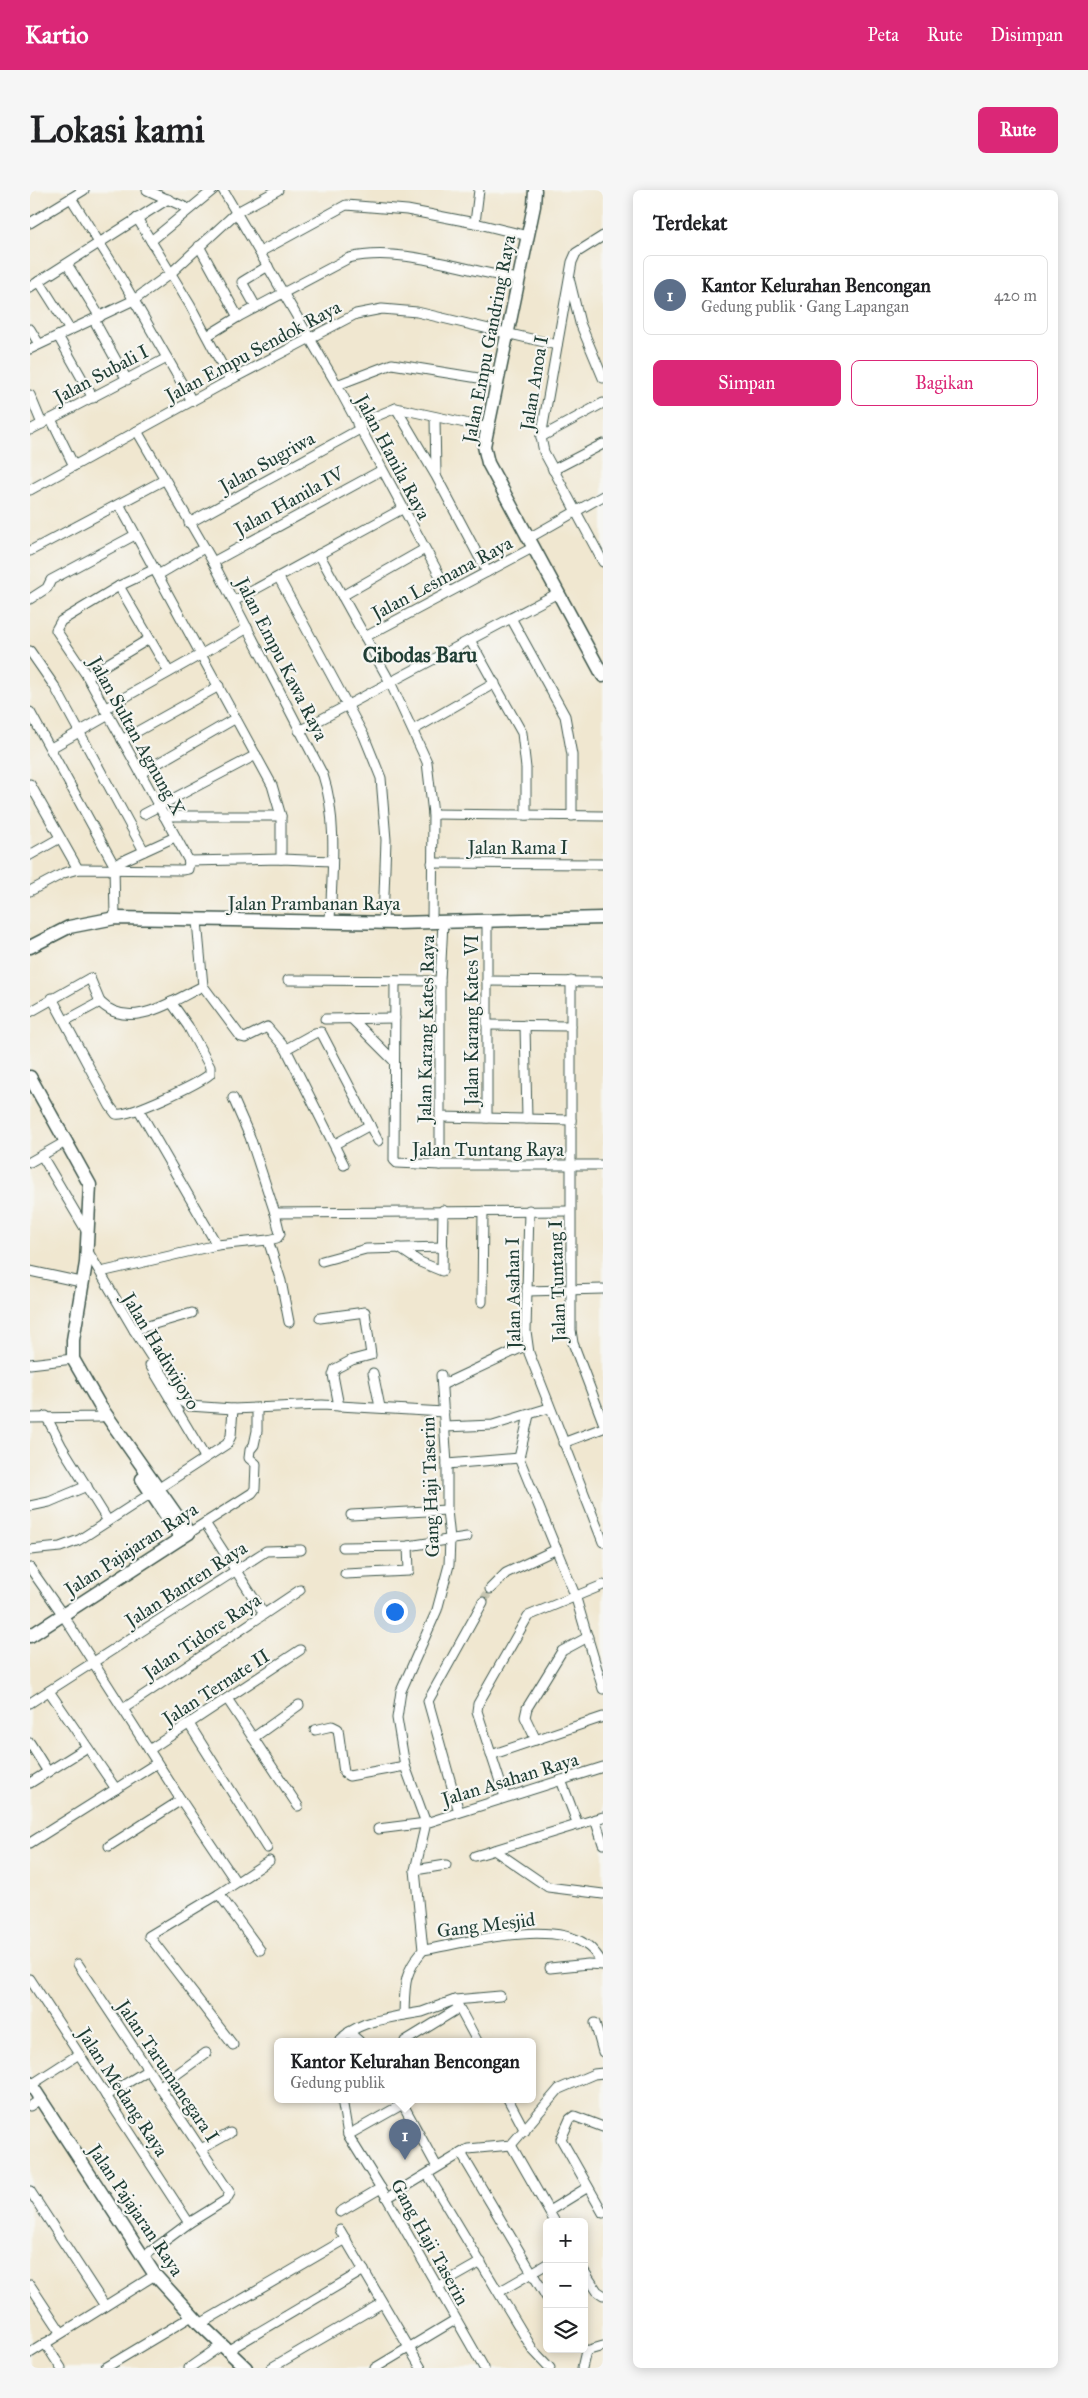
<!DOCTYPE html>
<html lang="id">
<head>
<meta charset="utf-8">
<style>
	body { margin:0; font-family:"IM FELL Great Primer",serif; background:#f6f6f6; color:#202124 }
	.controls { position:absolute; right:15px; bottom:15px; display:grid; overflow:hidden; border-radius:8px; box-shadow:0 2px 12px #0003 }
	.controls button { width:45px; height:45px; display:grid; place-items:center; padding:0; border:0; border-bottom:1px solid #e0e0e0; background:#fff; color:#202124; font:25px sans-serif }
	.you { position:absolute; left:364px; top:1421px; width:18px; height:18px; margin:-12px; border:4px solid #fff; border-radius:50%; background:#1a73e8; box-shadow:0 0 0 8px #1a73e833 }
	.badge { display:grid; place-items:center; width:32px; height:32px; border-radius:50%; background:#db2777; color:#fff; font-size:16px; font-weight:700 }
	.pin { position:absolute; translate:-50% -41px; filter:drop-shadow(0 1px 2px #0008) }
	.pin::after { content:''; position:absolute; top:26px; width:18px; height:15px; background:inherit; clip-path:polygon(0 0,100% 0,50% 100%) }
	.popup { position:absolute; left:244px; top:1848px; width:262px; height:65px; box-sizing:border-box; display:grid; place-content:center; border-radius:8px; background:#fff; filter:drop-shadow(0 1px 4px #0005); font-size:16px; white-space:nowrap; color:#757577 }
	.popup b { font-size:19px; color:#202124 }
	.popup::after { content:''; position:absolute; left:50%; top:100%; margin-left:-10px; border:10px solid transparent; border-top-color:#fff }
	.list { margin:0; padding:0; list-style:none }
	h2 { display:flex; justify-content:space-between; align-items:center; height:65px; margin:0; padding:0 20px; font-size:21px }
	h2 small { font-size:16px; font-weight:400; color:#757577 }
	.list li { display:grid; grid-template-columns:32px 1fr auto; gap:15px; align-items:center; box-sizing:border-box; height:80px; margin:0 10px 10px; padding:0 10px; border:1px solid #e0e0e0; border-radius:8px }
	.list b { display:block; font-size:19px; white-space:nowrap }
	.list p { margin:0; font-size:16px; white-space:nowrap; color:#757577 }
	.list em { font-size:16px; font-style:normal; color:#757577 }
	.actions { display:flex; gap:10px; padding:15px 20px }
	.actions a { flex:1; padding:11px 0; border:1px solid #db2777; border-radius:8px; text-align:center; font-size:18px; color:#db2777 }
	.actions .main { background:#db2777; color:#fff }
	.icon { flex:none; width:28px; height:28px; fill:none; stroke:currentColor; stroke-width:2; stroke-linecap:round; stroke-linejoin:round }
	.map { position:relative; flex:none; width:573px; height:2178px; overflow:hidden; border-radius:8px }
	header { display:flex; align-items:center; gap:30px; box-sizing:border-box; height:70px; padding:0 25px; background:#db2777; color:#fff }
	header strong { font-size:24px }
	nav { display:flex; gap:28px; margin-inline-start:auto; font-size:18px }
	.intro { display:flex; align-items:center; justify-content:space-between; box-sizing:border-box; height:120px; padding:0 30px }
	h1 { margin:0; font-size:35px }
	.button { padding:12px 22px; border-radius:8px; background:#db2777; color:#fff; font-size:18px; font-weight:700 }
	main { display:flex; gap:30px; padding:0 30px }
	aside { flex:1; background:#fff; border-radius:8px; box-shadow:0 2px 12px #0003 }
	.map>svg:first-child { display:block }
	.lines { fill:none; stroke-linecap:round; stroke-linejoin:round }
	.street-tunnel { stroke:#c6c5b1; stroke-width:9; stroke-dasharray:9 4.5; stroke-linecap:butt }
	.street-casing { stroke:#3e564b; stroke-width:11 }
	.secondary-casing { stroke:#3e564b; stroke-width:15 }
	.street { stroke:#fff; stroke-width:9 }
	.secondary { stroke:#fff; stroke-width:12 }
	.labels { text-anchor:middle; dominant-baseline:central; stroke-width:4.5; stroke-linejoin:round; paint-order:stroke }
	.street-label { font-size:19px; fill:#1f3d34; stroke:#f6f6f2 }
	.quarter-label { font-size:21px; font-weight:bold; fill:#1f3d34; stroke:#f6f6f2 }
</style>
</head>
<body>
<header>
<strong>Kartio</strong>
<nav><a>Peta</a><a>Rute</a><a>Disimpan</a></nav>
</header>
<div class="intro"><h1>Lokasi kami</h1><a class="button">Rute</a></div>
<main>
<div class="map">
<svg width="573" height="2178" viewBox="0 0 573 2178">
	<rect width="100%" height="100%" fill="#f6f6f2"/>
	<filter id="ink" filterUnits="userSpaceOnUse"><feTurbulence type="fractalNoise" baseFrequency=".02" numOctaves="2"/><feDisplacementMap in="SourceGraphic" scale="10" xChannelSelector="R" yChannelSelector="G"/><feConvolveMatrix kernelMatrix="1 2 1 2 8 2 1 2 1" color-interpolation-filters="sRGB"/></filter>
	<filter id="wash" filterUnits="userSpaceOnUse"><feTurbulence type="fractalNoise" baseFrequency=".0096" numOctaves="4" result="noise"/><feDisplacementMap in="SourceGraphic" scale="20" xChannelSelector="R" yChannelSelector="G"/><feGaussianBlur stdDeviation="1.12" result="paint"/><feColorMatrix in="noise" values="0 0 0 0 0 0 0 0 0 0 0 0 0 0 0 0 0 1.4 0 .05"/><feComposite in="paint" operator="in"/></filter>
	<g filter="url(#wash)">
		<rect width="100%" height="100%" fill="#f0e7d0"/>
	</g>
	<g filter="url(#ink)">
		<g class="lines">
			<!-- street-tunnel -->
			<polyline class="street-tunnel" points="453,1412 460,1399"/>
			<defs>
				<g id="street">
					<polyline points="117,0 159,19"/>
					<polyline points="193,0 307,195 418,401"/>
					<polyline points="41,8 87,81 162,211"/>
					<polyline points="107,28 160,115 200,190"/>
					<polyline points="0,33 54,0"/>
					<polyline points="445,33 449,0"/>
					<polyline points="573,46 546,63 542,72 511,247 514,262 573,372"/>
					<polyline points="121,51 183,0"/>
					<polyline points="169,56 208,127"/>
					<polyline points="230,62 316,15 377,20 445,33 498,46"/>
					<polyline points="37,74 70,127"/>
					<polyline points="9,91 40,140"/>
					<polyline points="540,92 550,133 573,188"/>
					<polyline points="0,97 138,9"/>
					<polyline points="226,117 212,92 238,76"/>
					<polyline points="64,130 97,190"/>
					<polyline points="0,139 9,154"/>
					<polyline points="28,146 63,208"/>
					<path d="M 177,146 L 208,127 L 319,68 C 372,55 436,82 489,89"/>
					<polyline points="0,159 104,110 141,83 207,22 248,0"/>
					<polyline points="307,195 362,174 467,191"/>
					<polyline points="0,205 12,234"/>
					<polyline points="366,218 406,286 457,382"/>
					<polyline points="405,228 406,285"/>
					<polyline points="21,229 44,276"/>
					<polyline points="327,234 366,218 458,238"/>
					<polyline points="0,240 137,168"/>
					<path d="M 107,241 L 183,372 L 293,585 C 308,631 302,683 300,731"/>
					<polyline points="511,247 573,213"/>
					<polyline points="523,280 573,254"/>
					<polyline points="0,300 200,190 326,124 352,119 387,122 527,155"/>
					<polyline points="89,314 242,595 251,626 251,669"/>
					<polyline points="159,333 330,239"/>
					<polyline points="499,348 573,306"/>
					<polyline points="0,361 134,290"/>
					<polyline points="289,364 360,492 397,572 403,624 402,731"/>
					<polyline points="183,372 352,280"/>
					<polyline points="125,379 89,396 31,431 26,440 57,486 159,671"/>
					<polyline points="128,385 174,358"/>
					<polyline points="249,388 334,546 351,588 356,650 353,732"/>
					<polyline points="89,396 139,482"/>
					<polyline points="312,406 393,360"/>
					<polyline points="0,409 17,398 21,390 105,345"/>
					<polyline points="204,411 372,319"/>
					<polyline points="481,428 535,526 542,565 542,626"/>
					<polyline points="335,447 504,357"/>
					<polyline points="440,450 492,543 496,578 496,625"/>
					<polyline points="0,461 25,497 114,661"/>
					<polyline points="57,486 119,449"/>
					<polyline points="74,519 218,438"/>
					<polyline points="0,522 84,675 85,728"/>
					<polyline points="383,540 465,493"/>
					<polyline points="269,541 528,403"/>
					<polyline points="92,550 189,496"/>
					<polyline points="21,558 77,526"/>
					<polyline points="111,583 206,528"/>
					<polyline points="0,594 48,679"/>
					<polyline points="114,624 226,565"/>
					<polyline points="403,624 573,626"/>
					<polyline points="134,626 251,626"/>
					<polyline points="0,665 30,648"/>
					<polyline points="159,671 251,669 302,671"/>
					<polyline points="402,673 573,674"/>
					<polyline points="84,675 145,647"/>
					<polyline points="0,701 34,683 48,679 152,680 158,679 159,671"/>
					<polyline points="167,731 173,796 211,847 215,848 237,837 256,859 314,975"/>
					<polyline points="258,790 410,791"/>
					<polyline points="365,791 364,970 367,973 410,975 573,975"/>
					<polyline points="457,791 573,792"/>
					<polyline points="541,791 541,1140 543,1153 573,1232"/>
					<path d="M 22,808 L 80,916 L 86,924 C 99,927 168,894 180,884 L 180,877 L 158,836 L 141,812"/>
					<path d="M 70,812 C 100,842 142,811 173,796"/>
					<polyline points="0,822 60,788 70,812 35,831"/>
					<polyline points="321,828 364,871"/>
					<polyline points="295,829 365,828"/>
					<polyline points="457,835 541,836"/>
					<polyline points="495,835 497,929"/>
					<polyline points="256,859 285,843 291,842 348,951"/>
					<polyline points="203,908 220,947 245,1023 540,1021"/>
					<polyline points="411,927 541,930"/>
					<polyline points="457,928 457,731"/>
					<polyline points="305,954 340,935"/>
					<polyline points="12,966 57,1042"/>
					<polyline points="0,972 37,951"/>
					<polyline points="410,975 410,791 413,732"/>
					<polyline points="499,1020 496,1141 499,1163 573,1352"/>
					<polyline points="245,1023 250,1044 247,1048 238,1050 251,1091 259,1132"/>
					<polyline points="187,1055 238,1050"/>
					<polyline points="369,1058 390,1072 412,1081 413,1020"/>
					<polyline points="57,1060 104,1140 149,1210 159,1216 203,1219 292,1215 414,1222"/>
					<polyline points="292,1071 336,1059 413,1057"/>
					<polyline points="0,1081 51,1092"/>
					<polyline points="71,1082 187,1055 109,920"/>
					<polyline points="497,1101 573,1099"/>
					<polyline points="452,1112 453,1021"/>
					<polyline points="290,1128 335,1122 341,1165 322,1170 305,1179 303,1185 309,1216"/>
					<polyline points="104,1140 162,1123"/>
					<polyline points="0,1174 43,1169"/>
					<polyline points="120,1175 175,1267"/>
					<polyline points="343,1183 350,1217"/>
					<polyline points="412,1195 497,1155"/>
					<polyline points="16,1226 32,1257 78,1331"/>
					<polyline points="0,1228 71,1227 77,1224"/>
					<polyline points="415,1237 463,1235 519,1218"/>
					<polyline points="533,1253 573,1238"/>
					<polyline points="489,1268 545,1405 573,1499"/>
					<polyline points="489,1268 499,1225"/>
					<polyline points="417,1274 489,1268"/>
					<polyline points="0,1316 19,1312 57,1296"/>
					<polyline points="321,1325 417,1320"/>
					<polyline points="175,1333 234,1424"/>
					<polyline points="159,1343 222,1303 225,1299 226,1274 219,1268 220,1260 224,1255 227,1241 227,1219"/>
					<polyline points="313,1357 378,1356 437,1347"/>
					<polyline points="0,1360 30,1357 49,1350 197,1254 201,1246 203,1219"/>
					<polyline points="0,1378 33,1425 151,1610 206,1692"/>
					<polyline points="315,1384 379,1381 378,1356"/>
					<polyline points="460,1399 476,1383 527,1359"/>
					<polyline points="19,1501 86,1599"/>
					<polyline points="198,1510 268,1616"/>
					<polyline points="0,1513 236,1361 271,1360"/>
					<polyline points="93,1519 270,1400"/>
					<polyline points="159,1534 237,1658"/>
					<polyline points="285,1540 302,1536 308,1539 314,1583 319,1586 375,1576"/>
					<polyline points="223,1548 269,1515"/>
					<polyline points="506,1550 495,1527 497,1518 532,1461 558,1447"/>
					<polyline points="0,1553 18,1582"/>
					<polyline points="119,1560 270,1460"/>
					<polyline points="461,1565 573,1527"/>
					<polyline points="531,1590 548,1635"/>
					<polyline points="0,1593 56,1558"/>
					<polyline points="475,1607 447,1521 448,1514 498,1426 573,1395"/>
					<polyline points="429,1622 398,1511 453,1412"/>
					<polyline points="565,1629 573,1654"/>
					<polyline points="348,1639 396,1633 573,1577"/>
					<polyline points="0,1653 127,1573"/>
					<polyline points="79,1656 151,1610"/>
					<polyline points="464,1660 518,1697 573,1704"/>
					<polyline points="445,1666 573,1627"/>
					<polyline points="385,1680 416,1675"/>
					<polyline points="189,1704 119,1746 203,1855"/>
					<polyline points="230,1760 189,1704 239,1671"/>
					<path d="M 393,1760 C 435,1753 518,1730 555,1754 C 563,1758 568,1767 573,1774"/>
					<polyline points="48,1774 200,2003 196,2010 159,2033 113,2067"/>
					<polyline points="520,1778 558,1774 573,1775"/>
					<polyline points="0,1789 159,2033"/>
					<polyline points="425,1810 470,1806"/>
					<polyline points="374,1825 392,1822 425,1810 447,1851"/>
					<polyline points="565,1833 573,1862"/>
					<polyline points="319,1842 329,1851"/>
					<path d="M 309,1851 C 327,1832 350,1830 374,1825 C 375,1795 373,1784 393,1760 L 385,1680 L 396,1633 L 375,1576 L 367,1528 L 371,1501 L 407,1420 L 419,1375 L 420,1349 L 417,1320 L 417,1274 L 411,1185"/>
					<polyline points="375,1851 429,1818"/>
					<polyline points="1,1895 49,1864"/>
					<polyline points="129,1897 176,1863"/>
					<polyline points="76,1906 118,1880"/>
					<polyline points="312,1909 318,1945 357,2008 454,2178"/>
					<polyline points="370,1909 407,1977"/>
					<polyline points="478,1909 495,1941"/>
					<polyline points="0,1916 10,1909"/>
					<polyline points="573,1937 544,1926 540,1929 531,1949 573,2023"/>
					<polyline points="318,1945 373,1914"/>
					<polyline points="481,1955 525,2032"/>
					<polyline points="171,1959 200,1943"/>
					<polyline points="431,1963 517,2108"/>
					<polyline points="398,1985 503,2160 520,2178"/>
					<polyline points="0,2001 75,2116"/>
					<polyline points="357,2008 438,1959 481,1955 529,1899 564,1884 573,1883"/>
					<polyline points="519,2021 558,1997"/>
					<polyline points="310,2022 351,1998"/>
					<polyline points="310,2040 391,2178"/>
					<polyline points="554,2081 567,2101 573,2105"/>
					<polyline points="0,2095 31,2142"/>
					<polyline points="407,2097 451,2072"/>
					<polyline points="469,2102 517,2074"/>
					<polyline points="170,2134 316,2049"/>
					<polyline points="15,2153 31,2178"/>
					<polyline points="554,2159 556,2161 573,2156"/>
					<polyline points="197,2161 334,2080"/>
					<polyline points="0,2163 125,2085"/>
					<polyline points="75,2178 162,2126"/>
					<polyline points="159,2178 192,2155"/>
					<polyline points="241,2178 352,2113"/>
					<polyline points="345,2178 425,2130"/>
					<polyline points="552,2178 556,2161"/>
				</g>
				<g id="secondary">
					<polyline points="505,0 504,16 454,256 458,273 573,486"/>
					<polyline points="0,757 39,737 85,728 366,733 573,728"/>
					<polyline points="0,887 60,995 56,1073 43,1150 43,1169 70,1216 159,1343 0,1446"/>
					<polyline points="112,1289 151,1348"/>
					<polyline points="0,1893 125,2085 170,2134 216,2178"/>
				</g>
			</defs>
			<!-- street casing -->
			<use href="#street" class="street-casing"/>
			<!-- secondary casing -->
			<use href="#secondary" class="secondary-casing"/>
			<!-- street -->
			<use href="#street" class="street"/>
			<!-- secondary -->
			<use href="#secondary" class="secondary"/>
		</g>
	</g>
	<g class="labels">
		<!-- street labels -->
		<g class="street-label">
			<text transform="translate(459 149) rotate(-79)">Jalan Empu Gandring Raya</text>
			<text transform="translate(223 161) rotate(-28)">Jalan Empu Sendok Raya</text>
			<text transform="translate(71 184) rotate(-28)">Jalan Subali I</text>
			<text transform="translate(504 193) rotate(-81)">Jalan Anoa I</text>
			<text transform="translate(363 267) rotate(62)">Jalan Hanila Raya</text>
			<text transform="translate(237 272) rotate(-29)">Jalan Sugriwa</text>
			<text transform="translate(259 311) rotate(-29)">Jalan Hanila IV</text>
			<text transform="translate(412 388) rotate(-28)">Jalan Lesmana Raya</text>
			<text transform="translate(252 469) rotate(63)">Jalan Empu Kawa Raya</text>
			<text transform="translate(107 546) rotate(61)">Jalan Sultan Agnung X</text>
			<text x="488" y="657">Jalan Rama I</text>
			<text x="284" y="713">Jalan Prambanan Raya</text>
			<text transform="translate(441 830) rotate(-90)">Jalan Karang Kates VI</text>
			<text transform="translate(396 839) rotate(-89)">Jalan Karang Kates Raya</text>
			<text x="458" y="959">Jalan Tuntang Raya</text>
			<text transform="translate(527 1091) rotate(-92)">Jalan Tuntang I</text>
			<text transform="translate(483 1103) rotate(-91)">Jalan Asahan I</text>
			<text transform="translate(131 1161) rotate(59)">Jalan Hadiwijoyo</text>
			<text transform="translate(400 1297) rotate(-92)">Gang Haji Taserin</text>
			<text transform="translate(101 1359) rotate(-33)">Jalan Pajajaran Raya</text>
			<text transform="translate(156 1394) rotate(-33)">Jalan Banten Raya</text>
			<text transform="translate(172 1446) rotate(-34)">Jalan Tidore Raya</text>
			<text transform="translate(186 1497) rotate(-33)">Jalan Ternate II</text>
			<text transform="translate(480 1589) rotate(-17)">Jalan Asahan Raya</text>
			<text transform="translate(456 1735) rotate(-7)">Gang Mesjid</text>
			<text transform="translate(138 1881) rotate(56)">Jalan Tarumanegara I</text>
			<text transform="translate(93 1902) rotate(57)">Jalan Medang Raya</text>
			<text transform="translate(106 2020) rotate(56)">Jalan Pajajaran Raya</text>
			<text transform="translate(400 2052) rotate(61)">Gang Haji Taserin</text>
		</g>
		<!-- quarter labels -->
		<g class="quarter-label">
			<text x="390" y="465">Cibodas Baru</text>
		</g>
	</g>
</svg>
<div class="controls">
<button>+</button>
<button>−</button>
<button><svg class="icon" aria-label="layers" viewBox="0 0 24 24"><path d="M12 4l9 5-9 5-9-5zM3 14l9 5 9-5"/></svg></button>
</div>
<div class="you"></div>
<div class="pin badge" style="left:375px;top:1970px;background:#5c6f8a">1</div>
<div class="popup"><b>Kantor Kelurahan Bencongan</b>Gedung publik</div>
</div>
<aside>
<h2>Terdekat<small></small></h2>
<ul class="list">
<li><span class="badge" style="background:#5c6f8a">1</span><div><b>Kantor Kelurahan Bencongan</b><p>Gedung publik · Gang Lapangan</p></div><em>420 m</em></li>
</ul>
<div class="actions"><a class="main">Simpan</a><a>Bagikan</a></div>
</aside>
</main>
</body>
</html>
